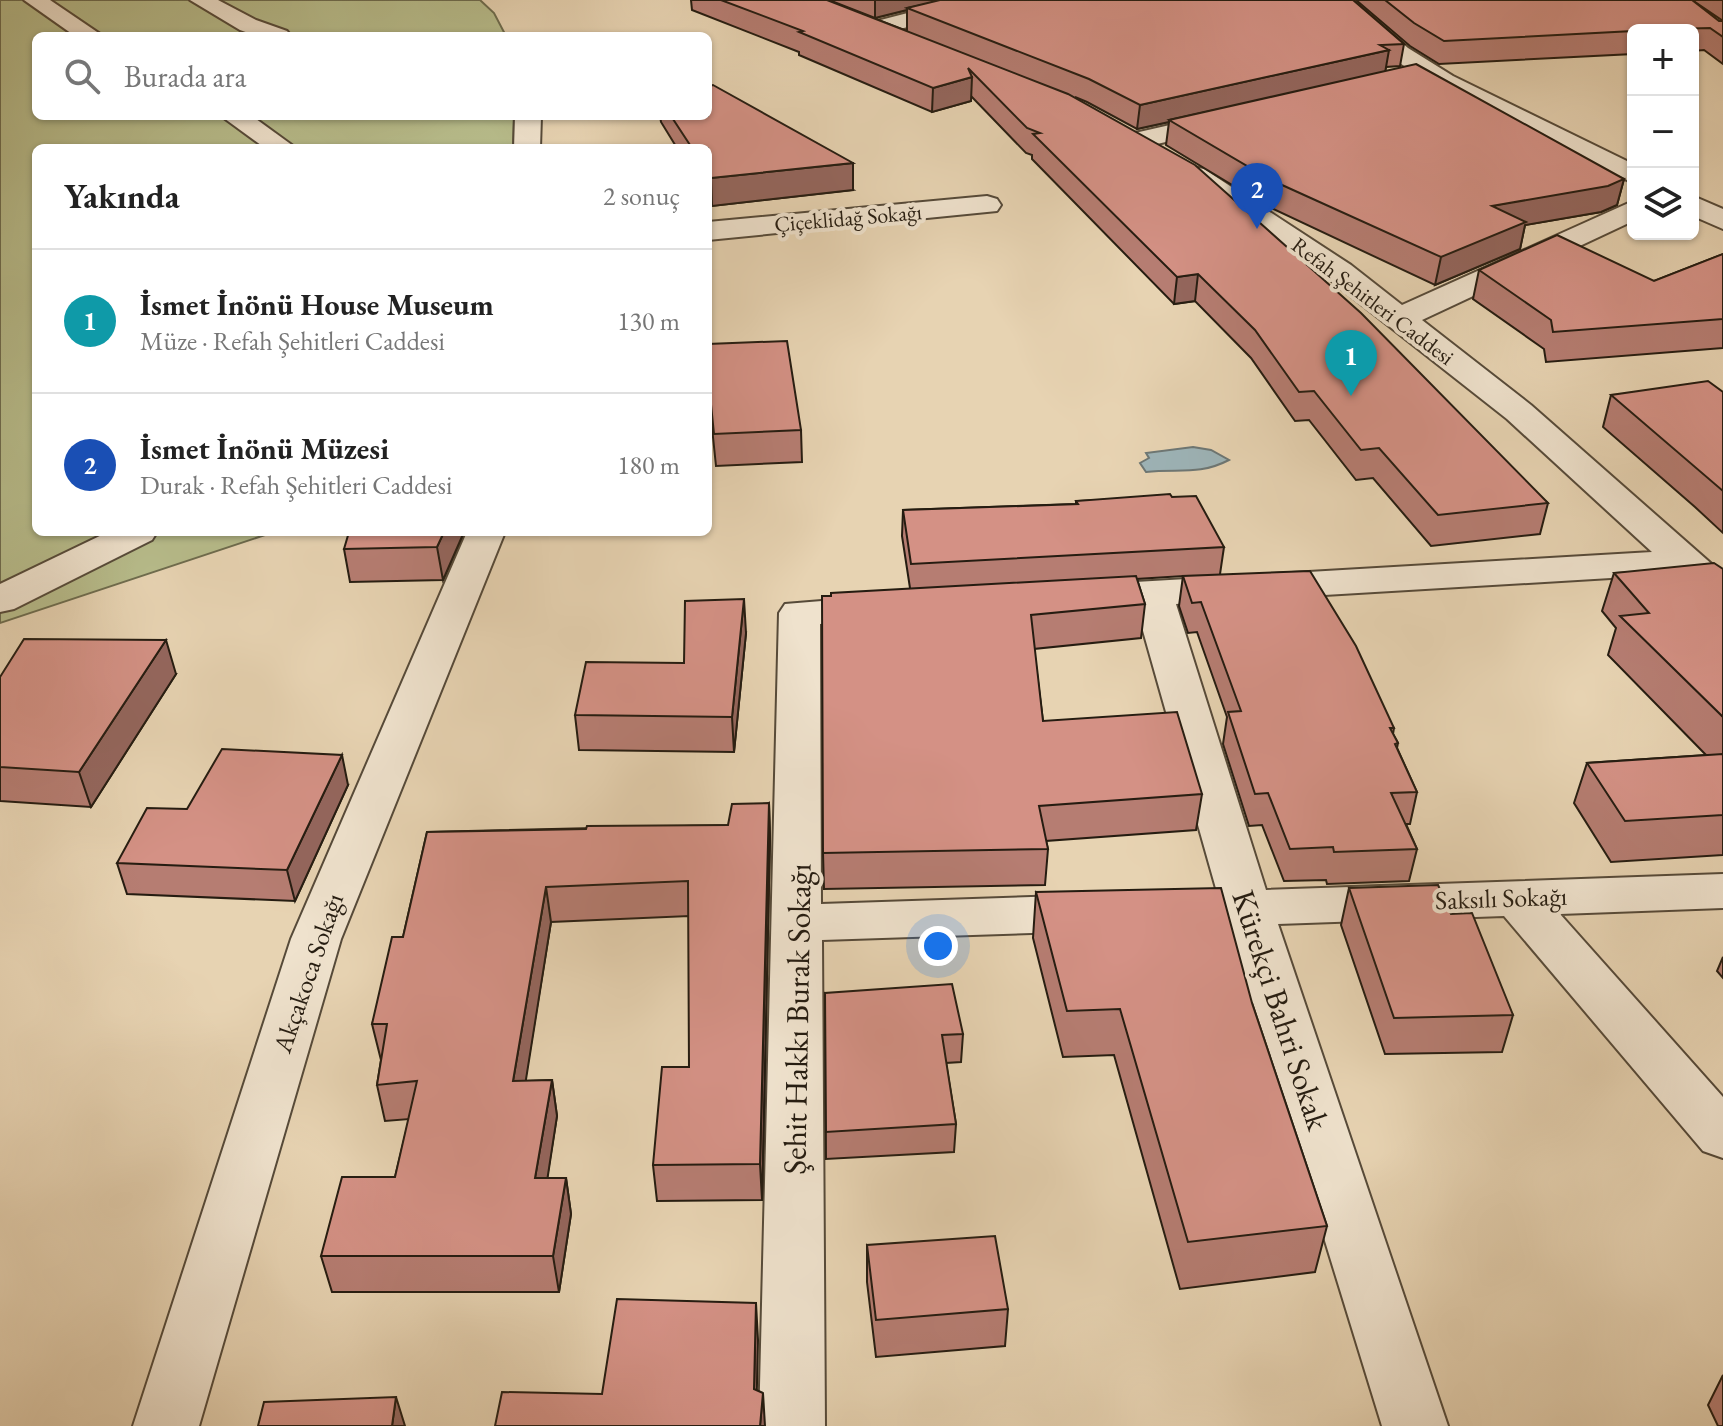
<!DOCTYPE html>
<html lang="tr">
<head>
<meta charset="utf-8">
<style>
	body { margin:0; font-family:"EB Garamond",serif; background:#f2f2f2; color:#222 }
	.controls { position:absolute; right:24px; top:24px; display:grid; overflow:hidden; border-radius:12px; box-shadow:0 2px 6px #0004 }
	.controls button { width:72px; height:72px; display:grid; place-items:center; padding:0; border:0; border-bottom:2px solid #e0e0e0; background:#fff; color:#222; font:40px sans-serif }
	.you { position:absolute; left:938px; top:946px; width:28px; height:28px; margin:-20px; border:6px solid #fff; border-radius:50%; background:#1a73e8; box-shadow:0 0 0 12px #1a73e833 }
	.badge { display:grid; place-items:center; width:52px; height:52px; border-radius:50%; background:#0f766e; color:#fff; font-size:26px; font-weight:700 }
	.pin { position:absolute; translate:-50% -66px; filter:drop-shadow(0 2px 4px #0008) }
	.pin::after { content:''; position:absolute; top:42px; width:28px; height:24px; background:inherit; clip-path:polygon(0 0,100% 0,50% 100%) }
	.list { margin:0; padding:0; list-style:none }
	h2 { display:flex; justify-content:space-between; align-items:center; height:104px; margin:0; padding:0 32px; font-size:34px }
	h2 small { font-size:26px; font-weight:400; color:#767676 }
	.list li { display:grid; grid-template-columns:52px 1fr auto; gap:24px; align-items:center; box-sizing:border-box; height:144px; padding:0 32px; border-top:2px solid #e0e0e0 }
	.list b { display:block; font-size:30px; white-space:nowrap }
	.list p { margin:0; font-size:26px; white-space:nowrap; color:#767676 }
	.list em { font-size:26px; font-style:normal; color:#767676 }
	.icon { flex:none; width:44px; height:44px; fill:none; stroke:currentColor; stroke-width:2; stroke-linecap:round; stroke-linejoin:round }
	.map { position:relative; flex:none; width:1723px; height:1426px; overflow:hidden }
	.search { position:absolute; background:#fff; box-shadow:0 2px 6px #0004; left:32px; top:32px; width:680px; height:88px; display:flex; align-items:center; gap:20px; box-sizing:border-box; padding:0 28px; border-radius:12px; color:#767676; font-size:30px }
	.panel { position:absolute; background:#fff; box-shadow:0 2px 6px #0004; left:32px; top:144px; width:680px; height:392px; border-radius:12px }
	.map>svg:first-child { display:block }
	.green { fill:#b7bc8b; stroke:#6e6c4e; stroke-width:2 }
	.water { fill:#9db4b8; stroke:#6d7775; stroke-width:2 }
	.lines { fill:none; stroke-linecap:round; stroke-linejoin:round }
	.minor-casing { stroke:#564a39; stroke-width:4 }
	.minor { fill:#efe2cd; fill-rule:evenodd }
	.wall { fill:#b67d72; stroke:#251c11; stroke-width:2 }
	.shaded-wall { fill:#94665d; stroke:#251c11; stroke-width:2 }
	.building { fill:#d49185; stroke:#251c11; stroke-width:2 }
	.labels { text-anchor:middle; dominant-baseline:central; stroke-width:8; stroke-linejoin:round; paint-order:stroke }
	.far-street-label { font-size:22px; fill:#251c11; stroke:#efe2cd }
	.street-label { font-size:26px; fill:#251c11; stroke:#efe2cd }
	.near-street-label { font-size:32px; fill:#251c11; stroke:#efe2cd }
</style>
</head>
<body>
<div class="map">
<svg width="1723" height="1426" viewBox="0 0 1723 1426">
	<rect width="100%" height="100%" fill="#e7d3b2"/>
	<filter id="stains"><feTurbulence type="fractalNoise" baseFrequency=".0025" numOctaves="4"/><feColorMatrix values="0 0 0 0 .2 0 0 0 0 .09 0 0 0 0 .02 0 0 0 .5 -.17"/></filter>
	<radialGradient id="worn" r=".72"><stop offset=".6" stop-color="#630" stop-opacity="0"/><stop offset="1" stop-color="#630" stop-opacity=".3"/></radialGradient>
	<!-- green -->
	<polygon class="green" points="0,0 480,0 494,13 506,36 36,36 36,116 514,116 513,148 36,148 36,532 274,532 0,623"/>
	<!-- water -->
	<path class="water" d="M 1193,447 L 1211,450 L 1229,460 C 1198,476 1178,468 1146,472 L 1140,463 L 1149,458 L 1146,453 Z"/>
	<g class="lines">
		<defs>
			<g id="minor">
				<polygon points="24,0 50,0 103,36 75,36"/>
				<polygon points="190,0 218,0 256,20 287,31 291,36 257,36 240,30"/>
				<polygon points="958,0 995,0 992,5 877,35 869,33 865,28 869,23"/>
				<polygon points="1328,0 1352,0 1408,48 1453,76 1633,164 1633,183 1435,86 1392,58"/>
				<polygon points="1227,112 1236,114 1240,120 1236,126 1135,149 1126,147 1122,141 1126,135"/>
				<polygon points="221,116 252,116 296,148 265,148"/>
				<polygon points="515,116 541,116 540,148 514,148"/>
				<polygon points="1194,167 1204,169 1351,265 1402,305 1633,201 1633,221 1422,320 1531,405 1723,574 1723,607 1709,604 1677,574 1176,604 1266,890 1723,874 1723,908 1560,914 1723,1097 1723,1158 1703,1151 1504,916 1278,924 1448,1426 1382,1426 1228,926 1166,928 1148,923 1141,911 1148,899 1166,894 1217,892 1136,606 1084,609 1070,606 1064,597 1070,588 1084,585 1652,552 1507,419 1329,279 1184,181 1180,175 1184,169"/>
				<polygon points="987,196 997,199 1001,205 997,211 708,240 708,222"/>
				<polygon points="1693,196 1723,209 1723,229 1693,216"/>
				<polygon points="108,532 157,532 152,540 14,609 0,612 0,584"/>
				<polygon points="467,532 505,532 341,939 199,1426 133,1426 291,939"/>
				<polygon points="883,596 897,599 903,608 897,617 820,624 821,904 1093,895 1111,901 1118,913 1111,925 1093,931 822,940 825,1426 759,1426 779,613 785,604"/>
			</g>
		</defs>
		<!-- minor casing -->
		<use href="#minor" class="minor-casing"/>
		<!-- minor -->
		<use href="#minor" class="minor"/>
	</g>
	<!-- wall -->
	<g class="wall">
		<polygon points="691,0 827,0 907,31 907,10 875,18 829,0 1353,0 1404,44 1400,66 1386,67 1385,71 1624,179 1617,205 1601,212 1525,225 1520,249 1435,285 1267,206 1166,145 1169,122 1137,129 1087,102 1075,97 1548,503 1540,534 1431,546 1373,478 1356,480 1309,420 1295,421 1251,358 1195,301 1174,304 1032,159 1032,155 1026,153 971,96 971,101 932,112 799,55 799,52 692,10"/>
		<polygon points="1356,0 1692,0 1719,21 1723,21 1723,64 1704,50 1693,51 1693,30 1633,30 1633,54 1439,64 1410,46"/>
		<polygon points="1692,0 1723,0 1723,21"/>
		<polygon points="660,116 708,116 853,190 712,206 708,199 708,148 677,148 661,122"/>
		<polygon points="1723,254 1723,348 1546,362 1544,349 1473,299 1479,270 1654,281"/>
		<polygon points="708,344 801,430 802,462 716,466 708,389"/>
		<polygon points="1723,392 1723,533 1695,507 1603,427 1611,395"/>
		<polygon points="1172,497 1224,547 1220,574 1394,728 1393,734 1398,743 1397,748 1417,792 1410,824 1406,824 1417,849 1409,881 1327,884 1326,880 1284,881 1262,825 1249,826 1223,744 1227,717 1197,632 1188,633 1179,606 1183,576 1137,579 1145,604 1141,638 1034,649 1043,721 1202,794 1196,830 1046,841 1048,849 1045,885 824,889 823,853 910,588 902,536 903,510 1076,504 1076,501"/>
		<polygon points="464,532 443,580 350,582 344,549"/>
		<polygon points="1723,569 1723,855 1611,862 1574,803 1587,763 1706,755 1608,655 1616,628 1602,611 1614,573"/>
		<polygon points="746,633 734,752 579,750 575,715"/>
		<polygon points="176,674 91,807 0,801 0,677"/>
		<polygon points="348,785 295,901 127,894 117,863 187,809"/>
		<polygon points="769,803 770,838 762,1200 657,1201 653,1165 689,1067 689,916 551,922 525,1081 552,1080 557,1116 547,1178 566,1178 571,1214 559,1292 332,1292 321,1256 395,1177 409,1119 385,1121 377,1085 381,1060 372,1024 403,937 427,832 728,825"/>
		<polygon points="1349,888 1451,914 1513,1015 1502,1052 1385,1054 1341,925"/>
		<polygon points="1036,892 1252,1003 1327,1226 1315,1272 1180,1289 1114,1055 1063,1057 1033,938"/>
		<polygon points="1723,957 1723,978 1717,971"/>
		<polygon points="825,993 963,1034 961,1062 946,1063 956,1124 954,1152 826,1159"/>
		<polygon points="867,1245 1008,1309 1005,1346 876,1357 867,1282"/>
		<polygon points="1723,1375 1723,1426 1718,1426 1708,1405"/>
	</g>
	<!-- shaded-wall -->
	<g class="shaded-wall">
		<polygon points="875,0 946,0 907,8 907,10 875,18"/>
		<polygon points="1389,50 1385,73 1169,120 1169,122 1137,129 1140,105"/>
		<polygon points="972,77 971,101 932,112 933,88"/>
		<polygon points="853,163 853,190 712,206 711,178"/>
		<polygon points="1624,179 1617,205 1601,212 1525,225 1520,249 1435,285 1441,257 1492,206"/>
		<polygon points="1198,274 1195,301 1174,304 1177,277"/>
		<polygon points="444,532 464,532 443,580 437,547"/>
		<polygon points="744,599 746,633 734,752 732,717"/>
		<polygon points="166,640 176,674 91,807 79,772"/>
		<polygon points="342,755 348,785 295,901 287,870"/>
		<polygon points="769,803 770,838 762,1200 760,1164"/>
		<polygon points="546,887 551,922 520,1117 513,1081"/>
		<polygon points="552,1080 557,1116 542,1214 535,1178"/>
		<polygon points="566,1178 571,1214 559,1292 553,1256"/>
		<polygon points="756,1303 758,1340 756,1426 754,1389"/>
		<polygon points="763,1393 765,1426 760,1426"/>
		<polygon points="396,1397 405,1426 392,1426"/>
	</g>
	<!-- building -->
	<g class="building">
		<polygon points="721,0 827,0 1068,94 1195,165 1361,313 1548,503 1438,515 1379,448 1361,450 1314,391 1299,392 1255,330 1198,274 1177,277 1033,134 1040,133 1027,128 968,68 972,77 933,88 799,32 803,31"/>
		<polygon points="940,0 1353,0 1404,44 1380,45 1389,50 1140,105 1089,79 907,8"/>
		<polygon points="1385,0 1692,0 1719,21 1723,21 1723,37 1710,28 1633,30 1633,31 1444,41 1414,23"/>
		<polygon points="1416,64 1624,179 1608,186 1492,206 1526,222 1441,257 1271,180 1169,120"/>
		<polygon points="713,85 853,163 711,178 708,174 708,148 692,148 671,116 708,116 708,86"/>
		<polygon points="1557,235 1654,281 1723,254 1723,319 1553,332 1551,320 1479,270"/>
		<polygon points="787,341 801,430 714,434 708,375 708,344"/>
		<polygon points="1708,381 1723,392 1723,491 1611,395"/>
		<polygon points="1170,494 1172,497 1196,496 1224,547 911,564 903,510 1078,504 1076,501"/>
		<polygon points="349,532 444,532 437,547 344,549"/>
		<polygon points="1714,563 1723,569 1723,717 1620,616 1649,613 1614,573"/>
		<polygon points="1310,571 1356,646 1394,728 1390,728 1398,743 1395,744 1417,792 1391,793 1417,849 1334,852 1333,847 1290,849 1268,793 1255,794 1228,712 1241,711 1201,602 1192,603 1183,576"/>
		<polygon points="1136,576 1145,604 1031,615 1043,721 1177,712 1202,794 1039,806 1048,849 823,853 822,596 831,596 831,593"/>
		<polygon points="744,599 732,717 575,715 586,662 684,663 685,601"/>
		<polygon points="24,639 166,640 79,772 0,767 0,677"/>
		<polygon points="222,749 342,755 287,870 117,863 147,808 187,809"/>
		<polygon points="1723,754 1723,815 1625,821 1587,763"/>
		<polygon points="769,803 760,1164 653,1165 662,1067 689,1067 688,881 546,887 513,1081 552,1080 535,1178 566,1178 553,1256 321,1256 342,1177 395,1177 417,1081 377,1085 387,1024 372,1024 392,937 403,937 427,832 586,829 587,826 728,825 732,804"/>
		<polygon points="1438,885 1451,914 1472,913 1513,1015 1394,1018 1349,888"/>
		<polygon points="1221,888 1252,1003 1327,1226 1188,1242 1120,1009 1067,1011 1036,892"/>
		<polygon points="952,984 963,1034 942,1035 956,1124 826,1132 825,993"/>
		<polygon points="995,1236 1008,1309 876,1320 867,1245"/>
		<polygon points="617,1299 756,1303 754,1389 763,1393 760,1426 495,1426 502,1392 602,1394"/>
		<polygon points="396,1397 392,1426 258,1426 264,1402"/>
	</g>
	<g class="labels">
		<!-- far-street labels -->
		<g class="far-street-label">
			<text transform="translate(848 218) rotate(-5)">Çiçeklidağ Sokağı</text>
			<text transform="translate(1373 301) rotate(37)">Refah Şehitleri Caddesi</text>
		</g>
		<!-- street labels -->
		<g class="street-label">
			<text transform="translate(1501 898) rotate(-2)">Saksılı Sokağı</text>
			<text transform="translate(308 973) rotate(-71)">Akçakoca Sokağı</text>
		</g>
		<!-- near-street labels -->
		<g class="near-street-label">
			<text transform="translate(1281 1010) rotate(72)">Kürekçi Bahri Sokak</text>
			<text transform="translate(797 1019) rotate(-89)">Şehit Hakkı Burak Sokağı</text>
		</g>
	</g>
	<rect width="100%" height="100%" filter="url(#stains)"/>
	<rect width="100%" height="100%" fill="url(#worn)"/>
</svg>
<div class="controls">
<button>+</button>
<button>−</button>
<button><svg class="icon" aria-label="layers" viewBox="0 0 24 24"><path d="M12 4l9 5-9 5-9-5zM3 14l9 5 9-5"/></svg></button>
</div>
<div class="you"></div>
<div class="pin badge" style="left:1351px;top:396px;background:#0f9aa8">1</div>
<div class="pin badge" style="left:1257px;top:229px;background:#1a4fb4">2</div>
<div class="search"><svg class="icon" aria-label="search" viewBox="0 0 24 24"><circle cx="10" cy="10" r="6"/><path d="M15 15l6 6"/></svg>Burada ara</div>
<section class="panel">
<h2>Yakında<small>2 sonuç</small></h2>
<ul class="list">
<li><span class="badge" style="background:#0f9aa8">1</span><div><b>İsmet İnönü House Museum</b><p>Müze · Refah Şehitleri Caddesi</p></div><em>130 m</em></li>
<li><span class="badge" style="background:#1a4fb4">2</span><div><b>İsmet İnönü Müzesi</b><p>Durak · Refah Şehitleri Caddesi</p></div><em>180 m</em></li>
</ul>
</section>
</div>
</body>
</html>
